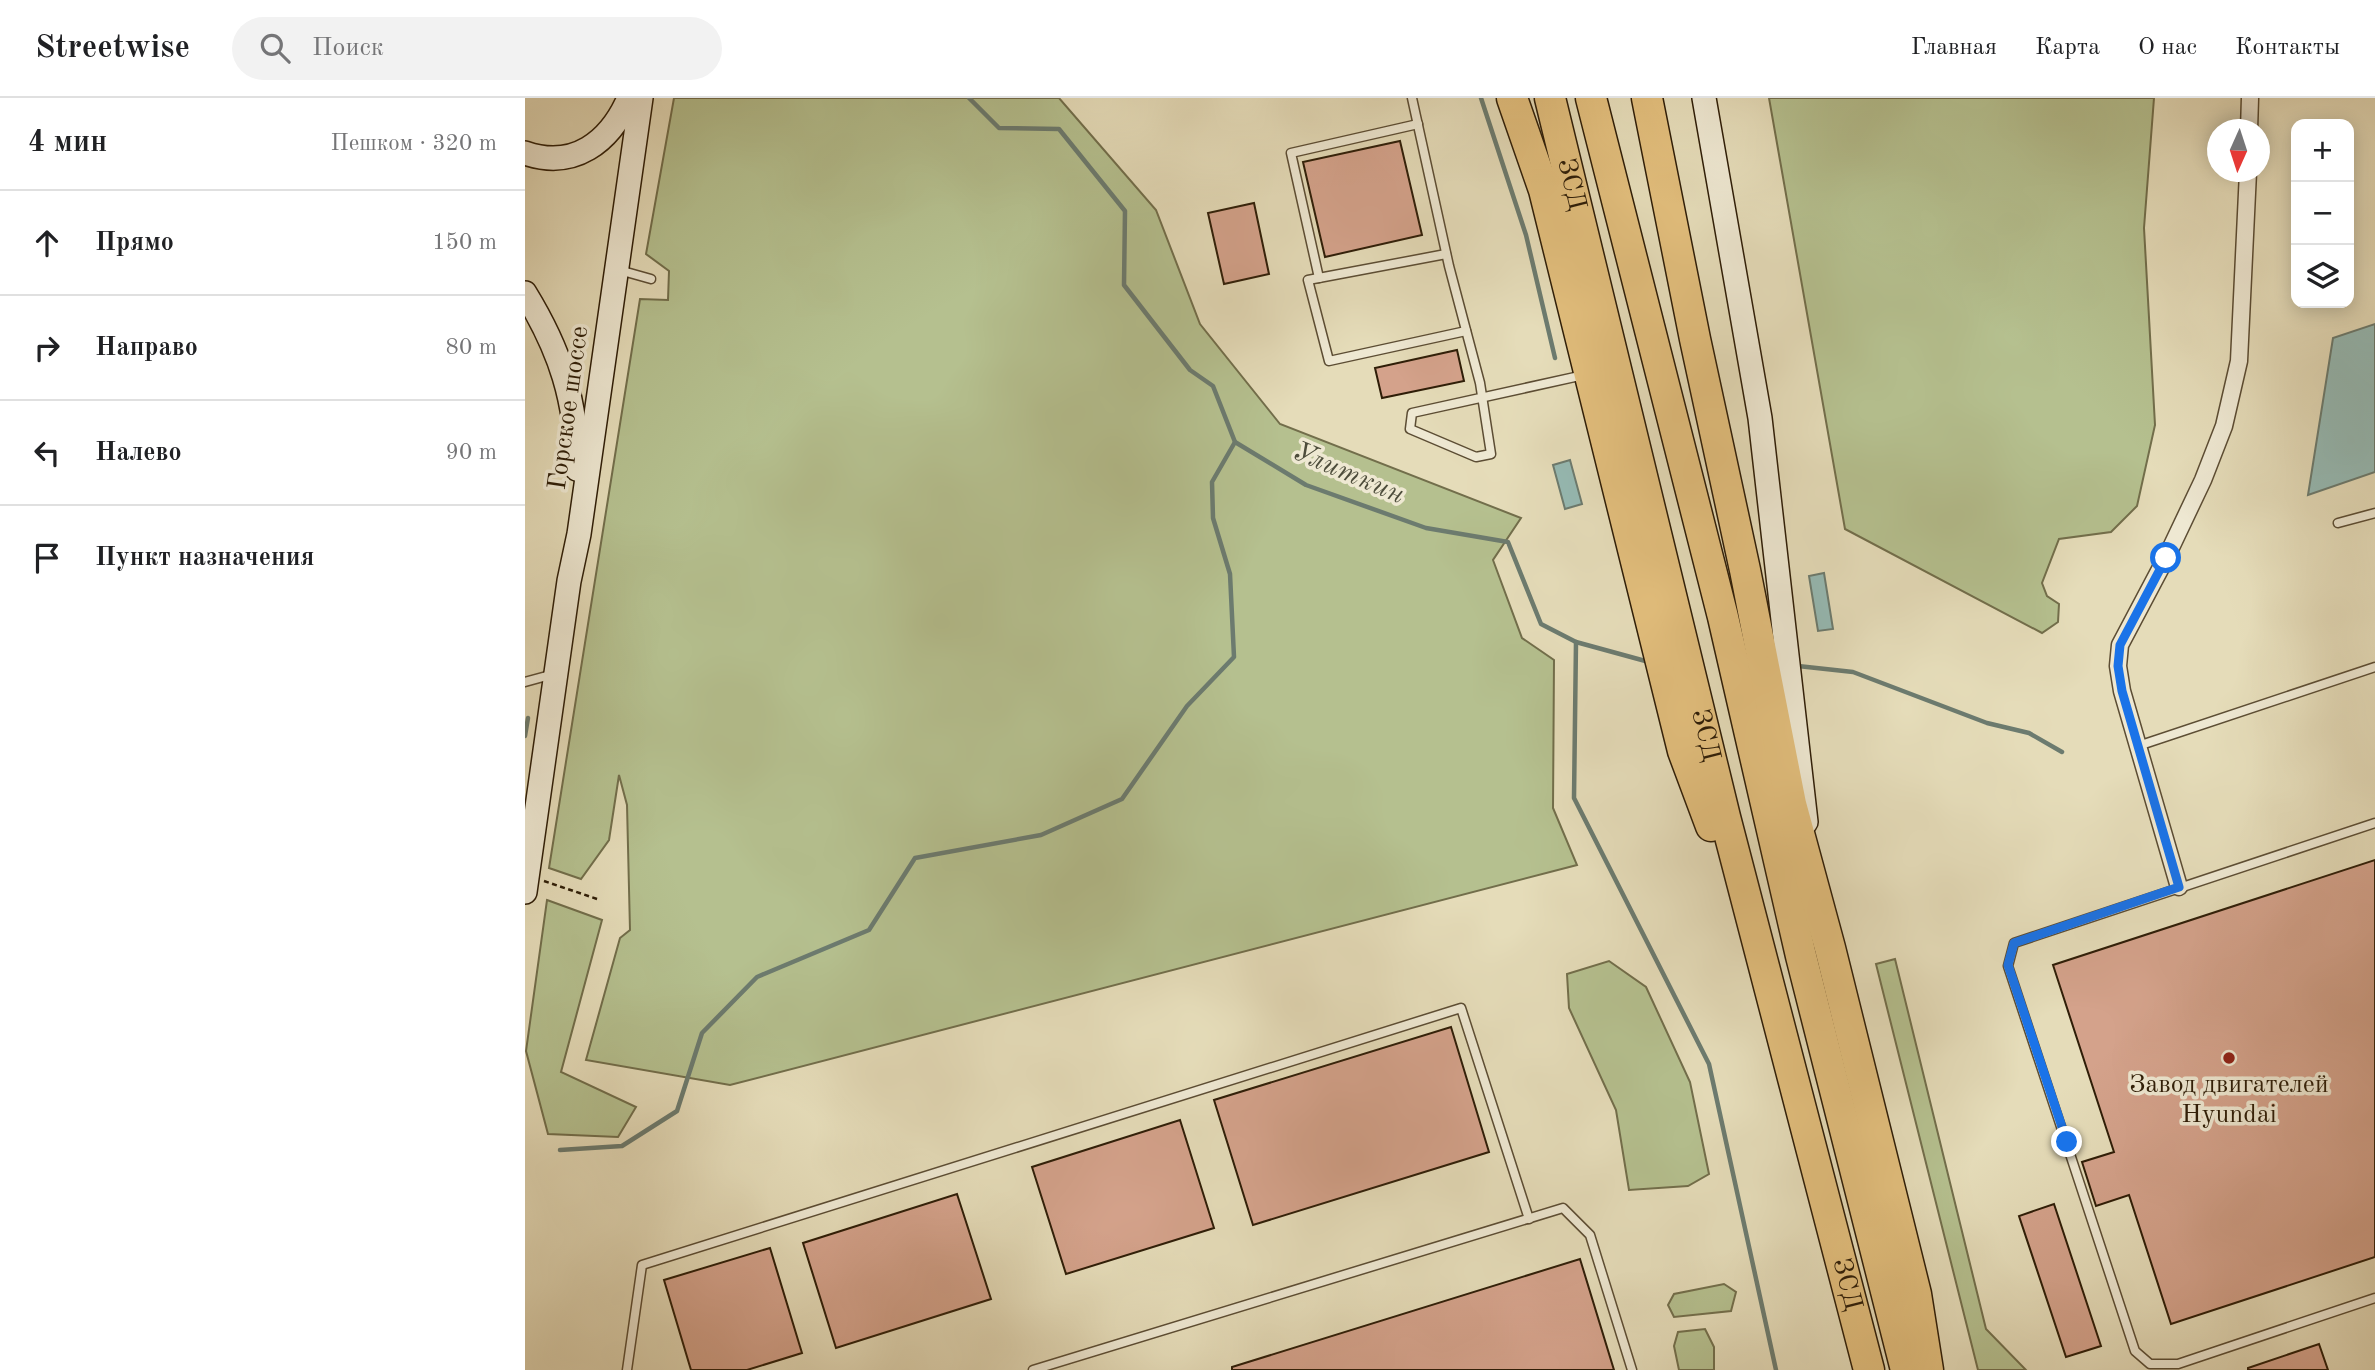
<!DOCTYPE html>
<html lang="ru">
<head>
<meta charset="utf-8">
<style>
	body { margin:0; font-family:"Old Standard TT",serif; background:#f2f2f2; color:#202124 }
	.controls { position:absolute; right:21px; top:21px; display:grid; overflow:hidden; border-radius:14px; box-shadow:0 4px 18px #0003 }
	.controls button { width:63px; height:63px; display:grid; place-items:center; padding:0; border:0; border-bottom:2px solid #e0e0e0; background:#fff; color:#202124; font:35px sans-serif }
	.compass { position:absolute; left:1682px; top:21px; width:63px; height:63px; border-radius:50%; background:#fff; box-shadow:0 4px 18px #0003; rotate:183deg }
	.stop { position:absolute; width:21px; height:21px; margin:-16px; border:5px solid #1a73e8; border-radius:50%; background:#fff }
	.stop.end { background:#1a73e8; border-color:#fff; box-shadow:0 2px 7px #0008 }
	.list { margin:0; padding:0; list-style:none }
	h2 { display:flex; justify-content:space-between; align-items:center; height:91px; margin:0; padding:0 28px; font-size:30px }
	h2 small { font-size:23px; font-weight:400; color:#757577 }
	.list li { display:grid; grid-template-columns:46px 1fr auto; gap:21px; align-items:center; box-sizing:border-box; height:105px; padding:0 28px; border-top:2px solid #e0e0e0 }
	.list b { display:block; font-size:26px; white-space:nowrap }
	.list em { font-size:23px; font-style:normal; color:#757577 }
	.icon { flex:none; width:38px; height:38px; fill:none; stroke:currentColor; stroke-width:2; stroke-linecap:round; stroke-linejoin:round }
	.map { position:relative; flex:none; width:1850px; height:1272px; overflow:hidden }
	header { display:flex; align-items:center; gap:42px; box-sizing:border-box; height:98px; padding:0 35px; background:#fff; border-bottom:2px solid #e0e0e0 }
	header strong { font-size:33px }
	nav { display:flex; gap:38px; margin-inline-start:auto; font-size:24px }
	.search { width:490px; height:63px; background:#f2f2f2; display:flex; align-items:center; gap:18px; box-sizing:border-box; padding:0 24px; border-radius:38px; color:#757577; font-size:26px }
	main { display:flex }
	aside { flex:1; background:#fff }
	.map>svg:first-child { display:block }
	.green { fill:#b5c08f; stroke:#726e4b; stroke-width:2 }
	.water { fill:#96bab4; stroke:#6c7b6f; stroke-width:2 }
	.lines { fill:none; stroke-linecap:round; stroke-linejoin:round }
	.stream { stroke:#6c7b6f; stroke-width:4.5 }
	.building { fill:#d4a28b; stroke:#2e1d07; stroke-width:2 }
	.lane-casing { stroke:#5c4d34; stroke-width:11 }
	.street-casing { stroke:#5c4d34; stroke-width:19 }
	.secondary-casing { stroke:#2e1d07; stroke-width:26 }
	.highway-casing { stroke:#2e1d07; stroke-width:33 }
	.path { stroke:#2e1d07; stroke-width:2.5; stroke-dasharray:5 3.5; stroke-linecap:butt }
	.lane { stroke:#eee8d2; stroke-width:8 }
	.street { stroke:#eee8d2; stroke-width:16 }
	.secondary { stroke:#eee8d2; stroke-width:23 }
	.highway { stroke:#e2be7c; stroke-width:30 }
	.route { stroke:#1a73e8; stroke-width:9 }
	.poi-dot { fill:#8f2418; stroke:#eee8d2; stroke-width:2.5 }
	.labels { text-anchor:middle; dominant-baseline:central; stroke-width:7; stroke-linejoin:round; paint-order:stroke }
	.street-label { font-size:26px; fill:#2e1d07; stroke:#eee8d2 }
	.poi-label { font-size:26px; fill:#2e1d07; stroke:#eee8d2 }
	.water-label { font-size:28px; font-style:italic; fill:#4d4c3b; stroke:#eee8d2 }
</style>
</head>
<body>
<header>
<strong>Streetwise</strong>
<div class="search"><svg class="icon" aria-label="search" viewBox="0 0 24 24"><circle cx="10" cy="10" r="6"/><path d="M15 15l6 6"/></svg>Поиск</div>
<nav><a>Главная</a><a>Карта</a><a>О нас</a><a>Контакты</a></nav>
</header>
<main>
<aside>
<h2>4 мин<small>Пешком · 320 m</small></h2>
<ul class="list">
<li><svg class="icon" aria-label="ahead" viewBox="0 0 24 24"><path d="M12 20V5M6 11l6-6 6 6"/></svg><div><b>Прямо</b></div><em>150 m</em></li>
<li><svg class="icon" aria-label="right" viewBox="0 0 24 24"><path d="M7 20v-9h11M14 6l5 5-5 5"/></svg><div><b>Направо</b></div><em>80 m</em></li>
<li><svg class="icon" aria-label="left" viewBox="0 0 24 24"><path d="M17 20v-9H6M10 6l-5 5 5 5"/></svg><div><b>Налево</b></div><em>90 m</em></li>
<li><svg class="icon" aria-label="arrive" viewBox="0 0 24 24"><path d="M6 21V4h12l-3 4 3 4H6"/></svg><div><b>Пункт назначения</b></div></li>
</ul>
</aside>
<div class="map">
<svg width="1850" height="1272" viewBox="0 0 1850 1272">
	<rect width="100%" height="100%" fill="#e5dcb9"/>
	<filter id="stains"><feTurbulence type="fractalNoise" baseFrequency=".00286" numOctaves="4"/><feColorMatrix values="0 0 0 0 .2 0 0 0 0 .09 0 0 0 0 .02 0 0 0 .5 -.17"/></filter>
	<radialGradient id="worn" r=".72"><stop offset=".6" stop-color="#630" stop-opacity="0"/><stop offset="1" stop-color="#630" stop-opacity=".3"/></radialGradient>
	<!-- green -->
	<g class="green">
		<polygon points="149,0 534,0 631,112 675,226 755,326 996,420 968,462 997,540 1029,562 1028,710 1052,767 205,987 61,962 95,840 105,832 102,707 94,677 84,742 56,781 24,770 115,201 143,202 144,173 121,156"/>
		<polygon points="1244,0 1629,0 1619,130 1630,327 1612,408 1586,434 1534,441 1517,485 1522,498 1534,506 1533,524 1517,535 1320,431"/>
		<polygon points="22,802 77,822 36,974 111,1009 93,1039 23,1036 1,953"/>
		<polygon points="1370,861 1461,1231 1501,1272 1453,1272 1351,866"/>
		<polygon points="1084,863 1121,889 1165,984 1184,1076 1163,1088 1104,1092 1091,1012 1044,910 1042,876"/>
		<polygon points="1199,1186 1211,1194 1206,1213 1149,1219 1143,1207 1149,1196"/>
		<polygon points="1180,1231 1189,1249 1189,1272 1154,1272 1149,1248 1153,1234"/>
	</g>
	<!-- water -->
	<g class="water">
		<polygon points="1850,226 1850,374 1783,397 1808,240"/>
		<polygon points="1045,362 1057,406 1040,411 1028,367"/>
		<polygon points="1299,475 1308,531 1293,533 1284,478"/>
	</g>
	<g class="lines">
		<!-- stream -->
		<g class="stream">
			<polyline points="444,0 474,30 534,31 600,113 599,187 665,272 688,288 710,344 781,387 901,430 983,444 1016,526 1051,544 1124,564"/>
			<polyline points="956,0 1001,137 1030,260"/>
			<polyline points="1051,544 1049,700 1184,966 1251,1272"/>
			<polyline points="1273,568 1328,574 1462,625 1504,635 1537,654"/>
			<polyline points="0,638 3,620"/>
			<polyline points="35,1052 97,1048 152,1013 177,935 232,879 344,832 390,760 516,737 597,701 662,608 709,559 705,476 688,420 687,384 710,344"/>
		</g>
	</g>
	<!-- building -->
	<g class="building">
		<polygon points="875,43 897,137 800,159 778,64"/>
		<polygon points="729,105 744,176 699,186 683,115"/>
		<polygon points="932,252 939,283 857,300 850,270"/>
		<polygon points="1850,762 1850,1159 1646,1226 1604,1097 1571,1108 1557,1064 1589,1054 1528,867"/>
		<polygon points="926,929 964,1054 728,1127 689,1002"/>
		<polygon points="655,1022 689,1130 541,1176 507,1069"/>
		<polygon points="432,1096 466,1201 311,1250 278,1145"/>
		<polygon points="1529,1106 1576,1248 1541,1259 1494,1118"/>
		<polygon points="245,1150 277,1255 222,1272 166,1272 139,1182"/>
		<polygon points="1055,1161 1089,1272 707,1272 707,1269"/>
		<polygon points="1794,1246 1803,1272 1723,1272 1723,1270"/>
	</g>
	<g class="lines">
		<defs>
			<g id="lane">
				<polyline points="887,0 924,168 955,285 966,356 951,359 885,331 887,315 1059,277"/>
				<polyline points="921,156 783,182 804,263 941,233"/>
				<polyline points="94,172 126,181"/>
				<polyline points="794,180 766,55 893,26"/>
				<polyline points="1813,425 1850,415"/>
				<polyline points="0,584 29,576"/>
				<polyline points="1613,648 1850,569"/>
				<polyline points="1850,725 1489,845 1483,868 1610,1253 1625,1266 1653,1266 1850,1200"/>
				<polyline points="102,1272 117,1167 936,910 1004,1121"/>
				<polyline points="508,1272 1038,1110 1065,1137 1107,1272"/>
			</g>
			<g id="street">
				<polyline points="1724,32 1725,0"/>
				<polyline points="1654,789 1597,593 1593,568 1595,547 1641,460 1678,382 1699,328 1714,263 1723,74"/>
			</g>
			<g id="secondary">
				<polyline points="1179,0 1235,320 1281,724"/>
				<path d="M 0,55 C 49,72 85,44 104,0"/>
				<path d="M 0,195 C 35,252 52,303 52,371"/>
				<polyline points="0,794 44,483 54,436 116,0"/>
			</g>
			<g id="highway">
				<polyline points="987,0 1019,92 1158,653 1186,728"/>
				<path id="s1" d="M 1025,0 L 1200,719 L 1344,1272"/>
				<polyline points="1066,0 1198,519 1276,858 1381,1272"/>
				<polyline points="1122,0 1170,241 1220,472 1266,706 1305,850 1391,1196 1403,1272"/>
			</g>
		</defs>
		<!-- lane casing -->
		<use href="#lane" class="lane-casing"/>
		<!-- street casing -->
		<use href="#street" class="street-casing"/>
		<!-- secondary casing -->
		<use href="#secondary" class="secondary-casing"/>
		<!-- highway casing -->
		<use href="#highway" class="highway-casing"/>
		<!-- path -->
		<polyline class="path" points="19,783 75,802"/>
		<!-- lane -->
		<use href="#lane" class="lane"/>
		<!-- street -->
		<use href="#street" class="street"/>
		<!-- secondary -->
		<use href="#secondary" class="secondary"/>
		<!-- highway -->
		<use href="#highway" class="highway"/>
	</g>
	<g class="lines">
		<!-- route -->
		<polyline class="route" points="1542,1044 1483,867 1489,845 1654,789 1597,593 1593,568 1595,547 1641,460"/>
	</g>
	<!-- markers -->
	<circle class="poi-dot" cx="1704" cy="960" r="7"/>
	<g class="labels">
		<!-- street labels -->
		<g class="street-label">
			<text stroke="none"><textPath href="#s1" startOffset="89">ЗСД</textPath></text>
			<text transform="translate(44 310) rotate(-82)">Горское шоссе</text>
			<text stroke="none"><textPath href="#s1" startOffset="656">ЗСД</textPath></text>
			<text stroke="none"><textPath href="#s1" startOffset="1223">ЗСД</textPath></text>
		</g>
		<!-- poi labels -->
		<g class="poi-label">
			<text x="1704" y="987">Завод двигателей<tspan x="1704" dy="30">Hyundai</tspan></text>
		</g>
		<!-- water labels -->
		<g class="water-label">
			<text transform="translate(823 376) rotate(23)">Улиткин</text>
		</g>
	</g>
	<rect width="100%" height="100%" filter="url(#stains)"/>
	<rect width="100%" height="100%" fill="url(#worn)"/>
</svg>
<div class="controls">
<button>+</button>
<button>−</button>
<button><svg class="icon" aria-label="layers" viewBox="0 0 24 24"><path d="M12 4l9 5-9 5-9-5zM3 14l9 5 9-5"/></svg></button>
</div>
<svg class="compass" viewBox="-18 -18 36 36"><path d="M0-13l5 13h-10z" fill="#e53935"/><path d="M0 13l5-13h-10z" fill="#757577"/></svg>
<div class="stop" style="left:1641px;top:460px"></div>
<div class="stop end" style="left:1542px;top:1044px"></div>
</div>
</main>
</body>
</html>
